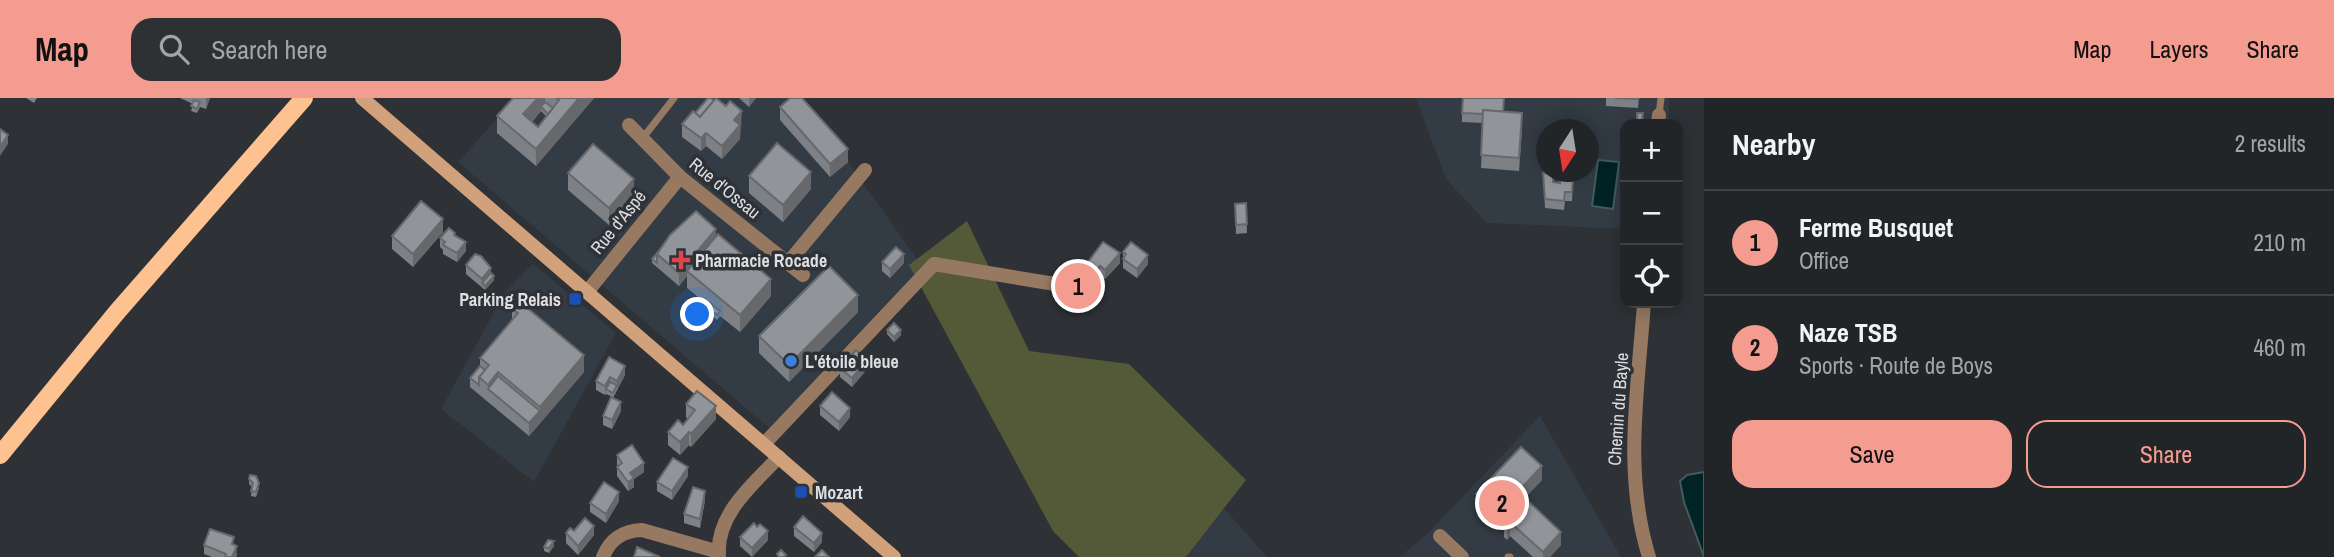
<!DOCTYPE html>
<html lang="en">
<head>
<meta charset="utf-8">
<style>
	body { margin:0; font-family:"Archivo Narrow",sans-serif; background:#2e3134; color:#f1f3f6 }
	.controls { position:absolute; right:21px; top:21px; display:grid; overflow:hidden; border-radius:14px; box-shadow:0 4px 18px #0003 }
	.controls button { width:63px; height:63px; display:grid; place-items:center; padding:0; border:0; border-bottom:2px solid #3f4245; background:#222528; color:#f1f3f6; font:35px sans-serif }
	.compass { position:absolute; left:1536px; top:21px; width:63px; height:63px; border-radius:50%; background:#222528; box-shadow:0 4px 18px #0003; rotate:192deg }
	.you { position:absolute; left:698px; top:217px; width:24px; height:24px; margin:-18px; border:5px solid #fff; border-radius:50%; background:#1a73e8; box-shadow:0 0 0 10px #1a73e833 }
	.badge { display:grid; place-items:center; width:46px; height:46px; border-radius:50%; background:#f59c91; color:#111; font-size:23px; font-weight:700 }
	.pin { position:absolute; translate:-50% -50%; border:4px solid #fff; box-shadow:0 2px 7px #0006 }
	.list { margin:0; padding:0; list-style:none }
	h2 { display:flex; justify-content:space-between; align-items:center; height:91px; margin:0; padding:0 28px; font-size:30px }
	h2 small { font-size:23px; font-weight:400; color:#a2a5a8 }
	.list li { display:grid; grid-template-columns:46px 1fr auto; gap:21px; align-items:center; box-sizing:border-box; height:105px; padding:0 28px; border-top:2px solid #3f4245 }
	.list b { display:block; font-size:26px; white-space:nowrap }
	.list p { margin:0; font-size:23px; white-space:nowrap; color:#a2a5a8 }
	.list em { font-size:23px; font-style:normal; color:#a2a5a8 }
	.actions { display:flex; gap:14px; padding:21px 28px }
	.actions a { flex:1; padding:16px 0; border:2px solid #f59c91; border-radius:21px; text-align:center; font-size:24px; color:#f59c91 }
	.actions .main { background:#f59c91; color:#111 }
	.icon { flex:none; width:38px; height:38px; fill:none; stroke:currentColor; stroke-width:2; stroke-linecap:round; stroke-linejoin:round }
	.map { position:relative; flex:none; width:1704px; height:459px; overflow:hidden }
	header { display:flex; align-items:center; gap:42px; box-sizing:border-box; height:98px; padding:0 35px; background:#f59c91; color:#111 }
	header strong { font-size:33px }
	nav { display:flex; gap:38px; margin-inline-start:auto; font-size:24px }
	.search { width:490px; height:63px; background:#2e3134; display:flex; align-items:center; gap:18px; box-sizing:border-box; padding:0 24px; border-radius:21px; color:#a2a5a8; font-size:26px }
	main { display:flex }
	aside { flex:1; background:#222528 }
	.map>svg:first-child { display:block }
	.built { fill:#333b44; fill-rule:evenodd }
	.forest { fill:#545a38 }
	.water { fill:#002325; stroke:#425b5d; stroke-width:2 }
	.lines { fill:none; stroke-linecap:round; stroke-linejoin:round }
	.service { stroke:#977962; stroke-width:7 }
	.minor { stroke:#977962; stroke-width:14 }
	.secondary { stroke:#d1a17c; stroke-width:14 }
	.primary { stroke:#fec190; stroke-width:18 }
	.wall { fill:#7d8084; fill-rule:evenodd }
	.shaded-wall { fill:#66686c }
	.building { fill:#91959a; stroke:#66686c; stroke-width:2 }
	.health-dot { fill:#e0444e; stroke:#2e3135; stroke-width:2.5 }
	.transit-dot { fill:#1a4fb4; stroke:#2e3135; stroke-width:2.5 }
	.shop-dot { fill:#3f7fe0; stroke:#2e3135; stroke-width:2.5 }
	.labels { text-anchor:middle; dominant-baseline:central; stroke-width:7; stroke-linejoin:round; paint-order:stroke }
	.street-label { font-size:18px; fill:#dcdee1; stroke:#2e3135 }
	.poi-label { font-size:18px; font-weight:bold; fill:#dcdee1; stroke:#2e3135; text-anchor:start }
</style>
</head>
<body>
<header>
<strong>Map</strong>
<div class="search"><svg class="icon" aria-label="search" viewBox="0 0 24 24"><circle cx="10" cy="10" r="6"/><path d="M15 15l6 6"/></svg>Search here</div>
<nav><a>Map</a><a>Layers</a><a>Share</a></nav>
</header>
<main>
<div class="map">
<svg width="1704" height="459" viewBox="0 0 1704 459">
	<rect width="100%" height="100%" fill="#2e3135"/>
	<!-- built -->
	<g class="built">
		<polygon points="516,0 803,0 922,168 769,330 458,64"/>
		<path d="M 1416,0 L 1669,0 L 1669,26 L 1625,26 L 1625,131 L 1487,125 L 1446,81 ZM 1546,32 L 1588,32 L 1588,74 L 1546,74 Z"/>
		<polygon points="533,166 616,235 534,384 441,311 505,194"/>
		<polygon points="1540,318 1621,459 1399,459 1426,437"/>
		<polygon points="1223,409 1267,459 1186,459"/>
	</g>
	<!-- forest -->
	<polygon class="forest" points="967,123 1029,253 1129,266 1246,382 1186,459 1079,459 1053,433 909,167"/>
	<!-- water -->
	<g class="water">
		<polygon points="1598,62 1619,64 1613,111 1592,108"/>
		<polygon points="1704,374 1704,459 1684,404 1680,383 1687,377"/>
	</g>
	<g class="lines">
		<!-- service -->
		<g class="service">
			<polyline points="1659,17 1661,0"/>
			<polyline points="642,41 674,0"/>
			<polyline points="1508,459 1510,459"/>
		</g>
		<!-- minor -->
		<g class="minor">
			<polyline points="1658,26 1659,17"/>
			<polyline points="629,27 680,79 803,177"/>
			<polyline points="788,165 865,72"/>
			<polyline points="587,194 680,79"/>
			<path d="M 1644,205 C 1638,291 1623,375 1649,459"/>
			<polyline points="764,346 934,166 1067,188"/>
			<polyline points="1440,438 1462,459"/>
			<path d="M 603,459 C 610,441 622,433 642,432 L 719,454"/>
			<path d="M 719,459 C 715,417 753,386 779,359"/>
		</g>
		<!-- secondary -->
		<polyline class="secondary" points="362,0 894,459"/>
		<!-- primary -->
		<polyline class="primary" points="0,357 117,214 304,0"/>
	</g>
	<!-- wall -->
	<g class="wall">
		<polygon points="26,0 37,0 34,5"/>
		<polygon points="180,0 210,0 206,11 200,9 197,15 191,13 193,6"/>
		<path d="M 513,0 L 594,0 L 536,68 L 497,35 L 497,18 ZM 541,13 L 546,18 L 538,29 L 532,24 Z"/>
		<polygon points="739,0 756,0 749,9"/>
		<polygon points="1606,0 1639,0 1638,10 1606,8"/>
		<polygon points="780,9 848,64 830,79 780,22"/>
		<polygon points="1504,14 1522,29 1519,73 1481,70 1483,25 1462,24 1462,15"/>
		<polygon points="695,15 742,26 740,27 740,41 722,61 706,48 701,53 682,39 682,26"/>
		<polygon points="1643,15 1642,26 1637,26 1637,23"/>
		<polygon points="568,75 634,98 609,127 568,92"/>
		<polygon points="1543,75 1553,84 1560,85 1573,81 1572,103 1565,103 1564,112 1545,110"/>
		<polygon points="749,78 811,91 783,124 749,95"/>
		<polygon points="1246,105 1247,135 1236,136 1235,106"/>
		<polygon points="443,134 413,169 392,151 392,138"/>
		<polygon points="455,138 466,153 457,164 443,156 443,152 440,149 440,140"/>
		<polygon points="716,139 771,198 740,234 720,218 717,222 702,209 702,205 703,203 687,190 687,178 679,188 652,165 652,161 660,152"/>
		<polygon points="1123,154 1148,166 1137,180 1123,170"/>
		<polygon points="882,164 904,165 890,180 882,173"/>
		<polygon points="1120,165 1105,181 1100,177 1094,184 1085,178 1085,168"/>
		<polygon points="466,167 491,175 494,182 485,192 466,176"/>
		<polygon points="512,211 584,274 529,338 470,289 470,280 480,268 480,260 512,222"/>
		<polygon points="858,214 789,284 759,255 759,238"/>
		<polygon points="887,232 901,237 894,244 887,236"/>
		<polygon points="609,259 625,277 613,300 621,313 612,331 603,327 603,318 613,299 606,296 605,297 596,292 596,283"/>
		<polygon points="840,270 867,271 852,289 840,279"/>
		<polygon points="686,306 716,321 691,349 689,347 680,357 668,347 668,334 683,327 688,321 686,319"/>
		<polygon points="820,308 850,319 839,333 820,317"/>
		<polygon points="617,357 644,374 634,381 634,389 628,393 617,378 617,369 618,368 617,366"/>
		<polygon points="688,378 672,402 657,393 657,384"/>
		<polygon points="249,381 259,390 256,399 251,398 252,389 249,386"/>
		<polygon points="1542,382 1497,429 1476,410 1476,396"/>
		<polygon points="1526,401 1561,447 1550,459 1533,459 1510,438 1507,442 1504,439 1504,426"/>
		<polygon points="705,402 700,430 684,425 684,416"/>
		<polygon points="619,403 606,425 590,414 590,405"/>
		<polygon points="794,429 822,444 814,454 794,438"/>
		<polygon points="574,433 594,437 578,457 566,445 566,435"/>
		<polygon points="740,439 768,442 752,459 740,448"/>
		<polygon points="204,447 234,447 237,457 236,459 212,459 204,456"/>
		<polygon points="554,448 549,455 544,453 544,449"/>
	</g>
	<!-- shaded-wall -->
	<g class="shaded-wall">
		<polygon points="206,0 210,0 206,11"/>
		<polygon points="538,0 545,0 545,8 541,9 541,13 523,33 523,16"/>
		<polygon points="579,0 594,0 536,68 536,51"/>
		<polygon points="749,0 756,0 749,9"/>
		<polygon points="742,13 740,41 722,61 722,48 734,22"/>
		<polygon points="1522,15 1522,29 1519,73 1519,60"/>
		<polygon points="706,35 706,48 701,53 701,40"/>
		<polygon points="8,37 8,46 0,58 0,49"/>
		<polygon points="848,51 848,64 830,79 830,66"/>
		<polygon points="811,74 811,91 783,124 783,107"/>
		<polygon points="634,81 634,98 609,127 609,110"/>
		<polygon points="443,121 443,134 413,169 413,156"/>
		<polygon points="716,131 716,144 687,173 687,178 679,188 679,175"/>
		<polygon points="466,144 466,153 457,164 457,155"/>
		<polygon points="1120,155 1120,165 1105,181 1105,172"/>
		<polygon points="904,156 904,165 890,180 890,171"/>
		<polygon points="1148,157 1148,166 1137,180 1137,171"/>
		<polygon points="1100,168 1100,177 1094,184 1094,175"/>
		<polygon points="491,170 491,179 482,185 482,181"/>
		<polygon points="494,178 494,182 485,192 485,188"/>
		<polygon points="771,181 771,198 740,234 740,217"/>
		<polygon points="858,197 858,214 789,284 789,267"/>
		<polygon points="901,232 901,237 894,244 894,239"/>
		<polygon points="584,257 584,274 529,338 529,325 540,313 540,309"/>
		<polygon points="867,262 867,271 852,289 852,280"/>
		<polygon points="625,268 625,277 617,292 617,283"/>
		<polygon points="498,274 498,291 488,291 488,287"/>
		<polygon points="610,279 610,288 606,291 605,297 605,288"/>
		<polygon points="621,304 621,313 612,331 612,322"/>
		<polygon points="716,308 716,321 691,349 691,336"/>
		<polygon points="850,310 850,319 839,333 839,324"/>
		<polygon points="689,334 689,347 680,357 680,344"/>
		<polygon points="644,365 644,374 634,381 634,389 628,393 628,384 630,375"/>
		<polygon points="1542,368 1542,382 1497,429 1497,416"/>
		<polygon points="688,369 688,378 672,402 672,393"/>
		<polygon points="705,393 705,402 700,430 700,421"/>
		<polygon points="619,394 619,403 606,425 606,416"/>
		<polygon points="1510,424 1510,438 1507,442 1507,428"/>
		<polygon points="594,428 594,437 578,457 578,448"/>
		<polygon points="768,433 768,442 752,459 752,450"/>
		<polygon points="1561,434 1561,447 1550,459 1543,459 1543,454"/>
		<polygon points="822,435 822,444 814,454 814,445"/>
		<polygon points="554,443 554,448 549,455 549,450"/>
		<polygon points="237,448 236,459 232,459"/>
	</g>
	<!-- building -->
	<g class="building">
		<polygon points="513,0 538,0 523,16 538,29 559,2 556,0 579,0 536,51 497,18"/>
		<polygon points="708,0 711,0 714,3 700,19 695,15"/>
		<polygon points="716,0 726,8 730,3 742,13 734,22 740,27 722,48 706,35 701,40 682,26 693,13 700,19"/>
		<polygon points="790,0 802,0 848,51 830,66 780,9"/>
		<polygon points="1463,0 1504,0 1503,14 1483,12 1483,16 1462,15"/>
		<polygon points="1615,0 1639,0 1638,1"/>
		<polygon points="194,2 200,4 197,11 191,8"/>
		<polygon points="545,4 553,10 548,16 541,9"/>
		<polygon points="1483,12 1522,15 1519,60 1481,57"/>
		<polygon points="1637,15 1643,15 1642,23 1637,23"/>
		<polygon points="0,31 8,37 0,49"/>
		<polygon points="777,45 811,74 783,107 749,78"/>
		<polygon points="593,46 634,81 609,110 568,75"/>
		<polygon points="1543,75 1553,76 1553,84 1560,85 1560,80 1573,81 1572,94 1565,94 1564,103 1545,101"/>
		<polygon points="421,103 443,121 413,156 392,138"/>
		<polygon points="1246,105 1247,126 1236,127 1235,106"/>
		<polygon points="696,113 716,131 679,175 657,156 670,137"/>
		<polygon points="449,130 455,135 454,137 466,144 457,155 443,147 445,144 440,140"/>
		<polygon points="718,136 771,181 740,217 687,173"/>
		<polygon points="1103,144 1120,155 1105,172 1100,168 1094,175 1085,168"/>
		<polygon points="1131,144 1148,157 1137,171 1123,161 1126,156 1123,154"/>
		<polygon points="896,149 904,156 890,171 882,164"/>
		<polygon points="660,152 657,156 657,165 652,161"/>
		<polygon points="475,156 481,158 491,170 482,181 466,167"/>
		<polygon points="829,168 858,197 789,267 759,238"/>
		<polygon points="491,175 494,178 485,188 482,185"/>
		<polygon points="705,201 720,213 717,217 702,205"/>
		<polygon points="519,203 584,257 540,309 498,274 488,287 479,279 489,267 480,260 518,215 512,211"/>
		<polygon points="894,225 901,232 894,239 887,232"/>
		<polygon points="856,252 867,262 852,280 840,270"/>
		<polygon points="609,259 625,268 617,283 610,279 605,288 596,283"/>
		<polygon points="480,268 485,272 479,279 479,287 470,280"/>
		<polygon points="498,278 540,313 529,325 488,291"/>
		<polygon points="610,284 617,287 613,295 606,291"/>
		<polygon points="697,293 716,308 691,336 689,334 680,344 668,334 678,322 683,327 695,312 686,306"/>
		<polygon points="832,294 850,310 839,324 820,308"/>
		<polygon points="611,299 621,304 612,322 603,318"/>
		<polygon points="632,347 644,365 630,375 634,380 628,384 617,369 622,365 617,357"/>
		<polygon points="1521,349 1542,368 1497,416 1476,396"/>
		<polygon points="673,360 688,369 672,393 657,384"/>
		<polygon points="250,377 256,378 259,385 256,394 251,393 253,385 249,381"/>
		<polygon points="604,384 619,394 606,416 590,405"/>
		<polygon points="693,389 705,393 700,421 684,416"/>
		<polygon points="1526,401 1561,434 1543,454 1510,424 1507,428 1504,426"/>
		<polygon points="803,418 822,435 814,445 794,429"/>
		<polygon points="585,420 594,428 578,448 566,435 570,430 574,433"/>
		<polygon points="754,425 757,429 760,426 768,433 752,450 740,439"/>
		<polygon points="210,431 234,439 232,446 237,448 232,459 225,459 226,456 204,447"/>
		<polygon points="548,442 554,443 549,450 544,449"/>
		<polygon points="637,449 660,459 634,459"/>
		<polygon points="781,452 786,457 784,459 779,459 777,456"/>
		<polygon points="822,452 829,459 815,459"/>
	</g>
	<!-- markers -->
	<path class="health-dot" d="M677.5 151.5h7v7h7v7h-7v7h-7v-7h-7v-7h7z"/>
	<g class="transit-dot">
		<rect x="568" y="194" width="14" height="14" rx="3.5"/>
		<rect x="794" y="387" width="14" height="14" rx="3.5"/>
	</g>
	<circle class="shop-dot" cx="791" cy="263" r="7"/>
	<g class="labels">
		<!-- street labels -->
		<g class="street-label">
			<text transform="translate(725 90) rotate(39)">Rue d'Ossau</text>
			<text transform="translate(618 124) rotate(-51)">Rue d'Aspé</text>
			<text transform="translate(1618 311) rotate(-86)">Chemin du Bayle</text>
		</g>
		<!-- poi labels -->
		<g class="poi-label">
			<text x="695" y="162">Pharmacie Rocade</text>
			<text x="561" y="201" text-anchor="end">Parking Relais</text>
			<text x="805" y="263">L'étoile bleue</text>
			<text x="815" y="394">Mozart</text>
		</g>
	</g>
</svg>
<div class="controls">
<button>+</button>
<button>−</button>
<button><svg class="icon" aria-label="locate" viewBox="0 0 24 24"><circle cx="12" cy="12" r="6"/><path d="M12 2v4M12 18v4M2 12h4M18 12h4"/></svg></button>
</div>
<svg class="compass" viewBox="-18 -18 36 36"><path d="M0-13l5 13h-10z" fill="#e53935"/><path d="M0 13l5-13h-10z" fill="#a2a5a8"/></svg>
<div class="you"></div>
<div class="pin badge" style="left:1078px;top:188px">1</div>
<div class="pin badge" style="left:1502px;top:405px">2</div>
</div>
<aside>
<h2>Nearby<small>2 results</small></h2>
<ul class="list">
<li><span class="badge">1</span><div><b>Ferme Busquet</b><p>Office</p></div><em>210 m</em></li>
<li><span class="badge">2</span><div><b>Naze TSB</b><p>Sports · Route de Boys</p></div><em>460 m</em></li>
</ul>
<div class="actions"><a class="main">Save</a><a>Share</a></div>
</aside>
</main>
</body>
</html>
